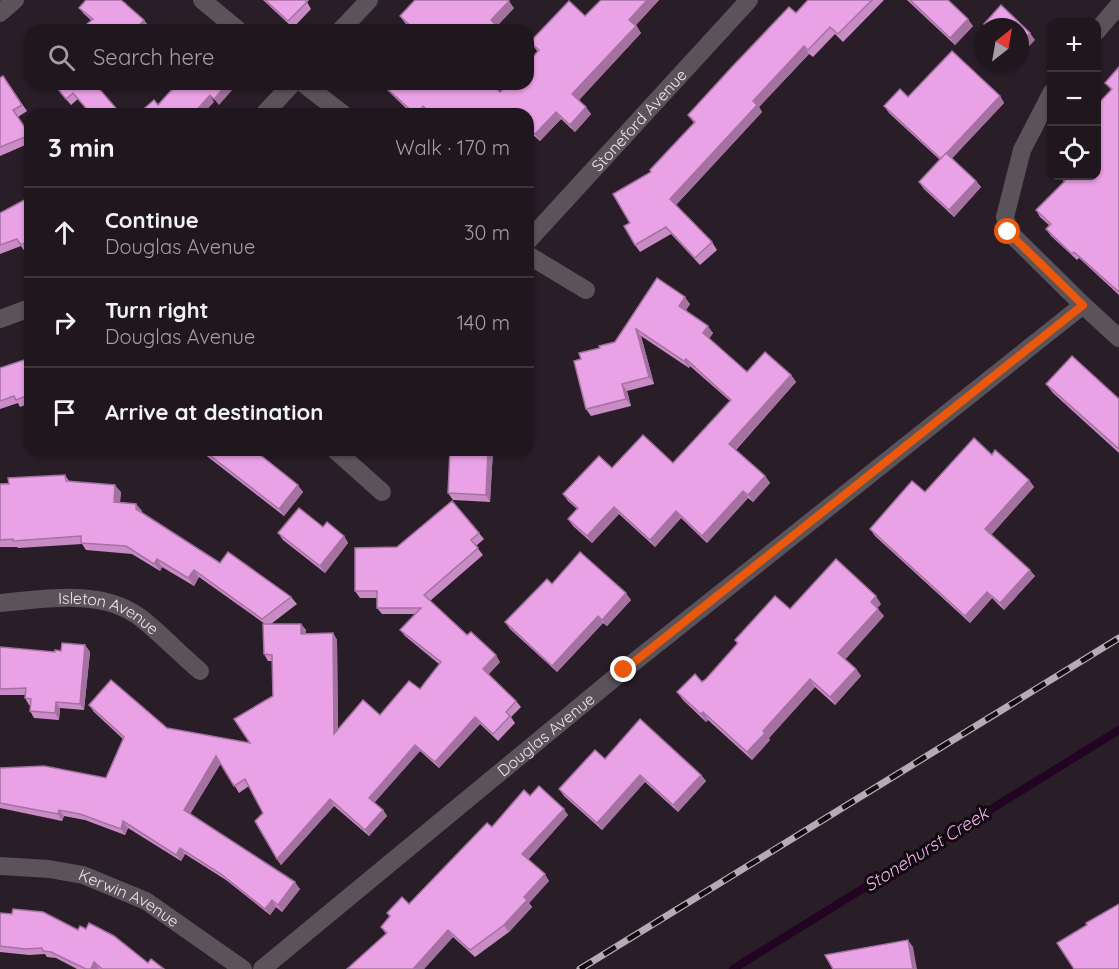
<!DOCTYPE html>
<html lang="en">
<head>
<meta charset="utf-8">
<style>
	body { margin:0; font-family:Quicksand,sans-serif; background:#2c232b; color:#f1f3f6 }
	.controls { position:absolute; right:18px; top:18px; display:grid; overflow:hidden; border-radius:12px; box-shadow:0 2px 4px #0004 }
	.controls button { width:54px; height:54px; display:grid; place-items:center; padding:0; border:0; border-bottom:2px solid #3c353c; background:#1f161e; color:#f1f3f6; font:30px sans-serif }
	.compass { position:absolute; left:975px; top:18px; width:54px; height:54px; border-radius:50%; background:#1f161e; box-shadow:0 2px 4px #0004; rotate:31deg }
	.stop { position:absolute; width:18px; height:18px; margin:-14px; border:4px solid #ea580c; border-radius:50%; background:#fff }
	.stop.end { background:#ea580c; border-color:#fff; box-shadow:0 2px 6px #0008 }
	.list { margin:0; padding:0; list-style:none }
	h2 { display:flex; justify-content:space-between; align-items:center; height:78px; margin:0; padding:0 24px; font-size:26px }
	h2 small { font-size:20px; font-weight:400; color:#a19fa4 }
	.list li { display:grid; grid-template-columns:39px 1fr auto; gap:18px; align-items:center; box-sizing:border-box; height:90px; padding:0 24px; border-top:2px solid #3c353c }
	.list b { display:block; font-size:22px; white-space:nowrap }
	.list p { margin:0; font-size:20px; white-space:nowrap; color:#a19fa4 }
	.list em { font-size:20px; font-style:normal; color:#a19fa4 }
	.icon { flex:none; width:33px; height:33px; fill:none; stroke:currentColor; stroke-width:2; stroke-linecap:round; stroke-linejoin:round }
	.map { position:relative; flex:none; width:1119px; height:969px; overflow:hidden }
	.search { position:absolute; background:#1f161e; box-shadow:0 2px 4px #0004; left:24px; top:24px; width:510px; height:66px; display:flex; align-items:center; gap:15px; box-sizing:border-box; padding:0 21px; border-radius:18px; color:#a19fa4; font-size:22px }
	.panel { position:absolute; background:#1f161e; box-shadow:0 2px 4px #0004; left:24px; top:108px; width:510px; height:348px; border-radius:18px }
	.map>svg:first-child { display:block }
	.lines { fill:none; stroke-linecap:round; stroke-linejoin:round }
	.stream { stroke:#220322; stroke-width:8 }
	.minor { stroke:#5a5359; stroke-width:18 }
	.rail-casing { stroke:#b5abb4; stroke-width:7 }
	.rail { stroke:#0f090e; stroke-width:4.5; stroke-dasharray:14; stroke-linecap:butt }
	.wall { fill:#c98bc6 }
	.shaded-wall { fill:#a471a1 }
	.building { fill:#eaa2e6; stroke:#a471a1; stroke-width:1.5 }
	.route { stroke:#ea580c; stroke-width:8 }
	.labels { text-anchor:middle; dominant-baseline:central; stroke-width:6; stroke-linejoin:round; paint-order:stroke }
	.street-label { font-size:16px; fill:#eee6ed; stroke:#0f090e }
	.water-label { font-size:18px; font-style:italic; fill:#f9b0f5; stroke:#0f090e }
</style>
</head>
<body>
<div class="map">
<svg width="1119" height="969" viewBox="0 0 1119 969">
	<rect width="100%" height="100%" fill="#291d28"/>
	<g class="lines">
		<!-- stream -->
		<polyline class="stream" points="733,969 1119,730"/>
		<!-- minor -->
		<g class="minor">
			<polyline points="202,0 238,30"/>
			<polyline points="0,13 15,0"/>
			<polyline points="341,30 369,0"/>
			<polyline points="1096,32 1119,5"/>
			<polyline points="304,84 343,114"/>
			<polyline points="1052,92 1022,150 1005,217 1009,232 1083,305 1119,338"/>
			<polyline points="264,114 292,84"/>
			<path id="s1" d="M 528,241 L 749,0"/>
			<polyline points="528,255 586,290"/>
			<polyline points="0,319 30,308"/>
			<polyline points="335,450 382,492"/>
			<path id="s2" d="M 0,603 C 45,599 102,588 141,618 C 161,634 180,654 200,671"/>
			<path id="s3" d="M 0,866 L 49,869 L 83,875 L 146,901 L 243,969"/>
			<path id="s4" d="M 262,969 L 624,670 L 1083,305"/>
		</g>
		<defs>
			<polyline id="rail" points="580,969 1119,638"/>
		</defs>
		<!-- rail casing -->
		<use href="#rail" class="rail-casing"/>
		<!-- rail -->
		<use href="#rail" class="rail"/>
	</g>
	<!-- wall -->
	<g class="wall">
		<polygon points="263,0 309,0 307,2 311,9 293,28"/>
		<polygon points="601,0 659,0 636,25 641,33 579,100 591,114 575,132 561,119 540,141 533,135 528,141 528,114 412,114 381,84 492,84 500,92 538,52 530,42 585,16"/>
		<polygon points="808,0 884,0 843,42 835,34 813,57 809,54 759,107 762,112 676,205 712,242 717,250 700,265 671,234 640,252 635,245 630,223 651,172 694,123 688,115 796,13"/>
		<polygon points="907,0 948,0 973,26 955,45"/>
		<polygon points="126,2 125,3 149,26 92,21 84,14 79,8"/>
		<polygon points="514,8 497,26 501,30 412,30 405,23 400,16"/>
		<polygon points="1119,67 1119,295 1079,258 1077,260 1051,236 1046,229 1050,226 1040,217 1036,210 1064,182 1061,177 1096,176 1111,90 1105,83"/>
		<polygon points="3,76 27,111 18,117 30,135 30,143 0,156 0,78"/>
		<polygon points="53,84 95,84 121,114 90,114 78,99 71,105"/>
		<polygon points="1000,96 1004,103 952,158 976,181 981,187 954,217 924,189 919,182 940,160 889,113 884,106 908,97"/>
		<polygon points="30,197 30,249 25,252 21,246 0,254 0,213"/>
		<polygon points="657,278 690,304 686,310 713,333 709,339 747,372 791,375 796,382 736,450 765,476 770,483 753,502 748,498 707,543 681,518 655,547 619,514 592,543 573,526 568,519 577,509 568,501 563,494 612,468 673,463 730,401 690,366 689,368 641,336 654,384 627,391 631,406 591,416 586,409 581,359 615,342"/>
		<polygon points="30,358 28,404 20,407 18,403 0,409 0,368"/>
		<polygon points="1046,384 1119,399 1119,453 1053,393"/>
		<polygon points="199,450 254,450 303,492 284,516"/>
		<polygon points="450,450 493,450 490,502 453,500 448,493"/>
		<polygon points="992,455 1029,480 1034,487 991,535 1035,576 1004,610 992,598 970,623 875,536 870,529 925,492"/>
		<polygon points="65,475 69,481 121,492 120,502 136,504 142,511 142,513 220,563 291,597 297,604 271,624 301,624 306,630 306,634 333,633 337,640 338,729 380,715 420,689 439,664 405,636 400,630 415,614 382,614 377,608 377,598 360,598 355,591 397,547 479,533 484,539 476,546 483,555 430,601 467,635 500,662 488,675 516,701 521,707 511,717 515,723 498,741 480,724 439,768 420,751 374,803 383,810 387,816 369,836 334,806 281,865 277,859 263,813 249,786 239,793 221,763 190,814 300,889 282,912 276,907 270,915 226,880 185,854 181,861 128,828 125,835 85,820 64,816 62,821 0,808 0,768 106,778 123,739 94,712 89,705 167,728 250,743 273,696 272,661 268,661 264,654 265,624 199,577 194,586 162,567 160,571 132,554 86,550 82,544 18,548 17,547 0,547 0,484"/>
		<polygon points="323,527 344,536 348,543 325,573 283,540 278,533"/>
		<polygon points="552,584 631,600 607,626 603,623 557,672 510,629 505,622"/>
		<polygon points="881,604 877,608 884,616 845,659 856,669 861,676 835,705 815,687 769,738 770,740 752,760 708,720 706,722 683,700 677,692 706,679 737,644 735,640 790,609"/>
		<polygon points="85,645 90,652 84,710 60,708 59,720 34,718 30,711 30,705 29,705 25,698 25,695 0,695 0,647 55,652"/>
		<polygon points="605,759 701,775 706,781 678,812 645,782 602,830 564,796 559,789"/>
		<polygon points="530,796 568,815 528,860 549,881 529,903 532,907 509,932 475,957 453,937 424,969 347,969 386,934 381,927 390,917 387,913 409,904 492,827"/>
		<polygon points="0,913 78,930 148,963 164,969 77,969 56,958 47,957 45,954 29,955 0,952"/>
	</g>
	<!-- shaded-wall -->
	<g class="shaded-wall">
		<polygon points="647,0 659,0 634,27 629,20"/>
		<polygon points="509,1 514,8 496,27 491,20"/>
		<polygon points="968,19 973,26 955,45 950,38"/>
		<polygon points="144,20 149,26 146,30 135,30"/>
		<polygon points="636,26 641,33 578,101 572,94"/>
		<polygon points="1030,33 1035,40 1020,56 1020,44"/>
		<polygon points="804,46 809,54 759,107 762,112 675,206 670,199 753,101"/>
		<polygon points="227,84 232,84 234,88 219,105 214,99"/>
		<polygon points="210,95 214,102 203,114 193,114"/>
		<polygon points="1000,96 1004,103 946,165 941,159"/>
		<polygon points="586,107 591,114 575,132 570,125"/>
		<polygon points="556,112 561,119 540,141 535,134"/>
		<polygon points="528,128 533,135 528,141"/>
		<polygon points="976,181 981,187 954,217 949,210"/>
		<polygon points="685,297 690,304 684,313 679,306"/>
		<polygon points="708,326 713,333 708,340 703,333"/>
		<polygon points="636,329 641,336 654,384 649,377"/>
		<polygon points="686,359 690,366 689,368 684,361"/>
		<polygon points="791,375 796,382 734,451 729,444"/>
		<polygon points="622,384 627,391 631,406 626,399"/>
		<polygon points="488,450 493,450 490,502 486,495"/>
		<polygon points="765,476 770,483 753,502 748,495"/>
		<polygon points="1029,480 1034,487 990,536 985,529"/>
		<polygon points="115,485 121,492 119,509 114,502"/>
		<polygon points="298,485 303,492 284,516 279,509"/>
		<polygon points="743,491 748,498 707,543 702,536"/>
		<polygon points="136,504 142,511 141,517 136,509"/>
		<polygon points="614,507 619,514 592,543 587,536"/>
		<polygon points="676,511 681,518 655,547 650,540"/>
		<polygon points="344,536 348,543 325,573 320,566"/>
		<polygon points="157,559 162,567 160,571 154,564"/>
		<polygon points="194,570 199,577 194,586 188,578"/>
		<polygon points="1030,570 1035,576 1004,610 1000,603"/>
		<polygon points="987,592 992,598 970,623 965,616"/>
		<polygon points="626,593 631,600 607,626 602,620"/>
		<polygon points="876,596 881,604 876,609 871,602"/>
		<polygon points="878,609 884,616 844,661 838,653"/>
		<polygon points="598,616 603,623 557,672 552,666"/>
		<polygon points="301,624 306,630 306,640 301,634"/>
		<polygon points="333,633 337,640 338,741 334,734"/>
		<polygon points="85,645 90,652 84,710 80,704"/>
		<polygon points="496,655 500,662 487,676 483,669"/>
		<polygon points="856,669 861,676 835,705 830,697"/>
		<polygon points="810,679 815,687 769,738 770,740 752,760 747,752 763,731"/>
		<polygon points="56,702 60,708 59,720 55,713"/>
		<polygon points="703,712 708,720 706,722 701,714"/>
		<polygon points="475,717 480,724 439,768 435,762"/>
		<polygon points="415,745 420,751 373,804 369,798"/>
		<polygon points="216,756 221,763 188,817 184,810"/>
		<polygon points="640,775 645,782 602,830 597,823"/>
		<polygon points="701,775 706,781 678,812 673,805"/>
		<polygon points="330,799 334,806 281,865 277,859"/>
		<polygon points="564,809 568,815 527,861 522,854"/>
		<polygon points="59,810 64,816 62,821 58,814"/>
		<polygon points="383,810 387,816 369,836 365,830"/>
		<polygon points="123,821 128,828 125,835 121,829"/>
		<polygon points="180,848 185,854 181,861 176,855"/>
		<polygon points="545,874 549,881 529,903 532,907 509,932 504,925 524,897"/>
		<polygon points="295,882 300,889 282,912 278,905"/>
		<polygon points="272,900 276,907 270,915 265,909"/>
		<polygon points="448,930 453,937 424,969 413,969"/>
		<polygon points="908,940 913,947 917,969 913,969"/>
		<polygon points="94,962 99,969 91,969"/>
	</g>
	<!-- building -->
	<g class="building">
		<polygon points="86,0 121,0 144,20 135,30 80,30 93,19 79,8"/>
		<polygon points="265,0 305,0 307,2 288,21"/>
		<polygon points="415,0 508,0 509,1 491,20 499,28 497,30 415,30 400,16"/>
		<polygon points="601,0 647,0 629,20 636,26 572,94 586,107 570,125 556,112 535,134 528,128 528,114 432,114 423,106 416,114 415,114 382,84 492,84 500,92 507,84 528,84 528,62 539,50 530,42 569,1 585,16"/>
		<polygon points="808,0 872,0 838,34 830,27 808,50 804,46 753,101 757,105 670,199 712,242 695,258 666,227 635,245 624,226 630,223 613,194 651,172 650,170 695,122 688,115 731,68 789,7 796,13"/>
		<polygon points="910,0 948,0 968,19 950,38"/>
		<polygon points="1001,5 1030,33 1020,44 1020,27 987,27 984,24"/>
		<polygon points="952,51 1000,96 941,159 884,106 900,89 908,97"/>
		<polygon points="1119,67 1119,292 1074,252 1072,254 1046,229 1051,224 1036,210 1065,181 1061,177 1062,176 1096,176 1096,106 1112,89 1105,83"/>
		<polygon points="3,76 22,105 13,110 30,135 0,147 0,78"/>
		<polygon points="54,84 95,84 121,114 91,114 73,93 66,99"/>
		<polygon points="177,84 227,84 214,99 210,95 193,114 138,114 154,100 158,105"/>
		<polygon points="946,153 976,181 949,210 919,182"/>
		<polygon points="30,197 30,240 21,245 17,239 0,245 0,213"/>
		<polygon points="657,278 685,297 679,306 708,326 703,333 747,372 765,352 791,375 729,444 765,476 748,495 743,491 702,536 676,511 650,540 614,507 587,536 568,519 578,508 563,494 599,456 612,468 643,435 673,463 731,400 686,359 684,361 636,329 649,377 622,384 626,399 586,409 574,361 581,359 579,353 600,348 599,346 615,342"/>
		<polygon points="1072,356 1119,399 1119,449 1046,384"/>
		<polygon points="30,358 30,408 26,396 16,400 14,396 0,401 0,368"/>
		<polygon points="974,438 992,455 995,450 1029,480 985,529 1030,570 1000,603 987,592 965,616 870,529 912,481 925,492"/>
		<polygon points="203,450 254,450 298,485 279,509"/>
		<polygon points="450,450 488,450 486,495 448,493"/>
		<polygon points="65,475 66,481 115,485 114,502 136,504 136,509 220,563 228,552 291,597 262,619 194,570 188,578 157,559 154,564 126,546 81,543 81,536 13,541 13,539 0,540 0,484 9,484 8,478"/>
		<polygon points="452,501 479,533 471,540 478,548 424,595 467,635 471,632 496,655 483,669 516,701 506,712 510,716 493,734 475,717 435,762 415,745 369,798 383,810 365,830 330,799 277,859 255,821 263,813 245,779 234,786 216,756 184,810 295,882 278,905 272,900 265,909 221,874 180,848 176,855 123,821 121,829 80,814 59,810 58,814 0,803 0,768 44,766 106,778 124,737 89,705 111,680 167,728 250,743 234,719 273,696 272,655 264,654 263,624 301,624 301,634 333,633 334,734 363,700 380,715 409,681 420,689 441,662 400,630 421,608 377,608 377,591 355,591 355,548 397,547"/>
		<polygon points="299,508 323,527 327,522 344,536 320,566 278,533"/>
		<polygon points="580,552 626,593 602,620 598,616 552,666 505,622 547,579 552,584"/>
		<polygon points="836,559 876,596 871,602 878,609 838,653 856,669 830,697 810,679 763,731 765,733 747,752 703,712 701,714 677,692 695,674 702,682 706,679 738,643 735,640 775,596 790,609"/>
		<polygon points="62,643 85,645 80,704 56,702 55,713 30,711 31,699 25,698 26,688 0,689 0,647 55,652 55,650 61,651"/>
		<polygon points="640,719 701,775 673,805 640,775 597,823 559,789 595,750 605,759"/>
		<polygon points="539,786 564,809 522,854 545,874 524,897 527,900 504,925 470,950 448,930 413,969 347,969 387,933 381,927 390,916 387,913 402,897 409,904 487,823 492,827 524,790 530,796"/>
		<polygon points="1119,904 1119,969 1074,969 1057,943 1087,925 1086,923"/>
		<polygon points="13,909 43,912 78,930 80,926 86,929 89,923 114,936 148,963 151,959 164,969 102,969 94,962 91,969 86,969 51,952 43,951 42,948 25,949 0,946 0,913 12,914"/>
		<polygon points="908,940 913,969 833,969 825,955"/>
	</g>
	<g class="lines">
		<!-- route -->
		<polyline class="route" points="624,670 1083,305 1008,232"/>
	</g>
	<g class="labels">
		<!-- street labels -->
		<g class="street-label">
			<text stroke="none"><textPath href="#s1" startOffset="164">Stoneford Avenue</textPath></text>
			<text stroke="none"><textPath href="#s2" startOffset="112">Isleton Avenue</textPath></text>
			<text stroke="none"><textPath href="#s4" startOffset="368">Douglas Avenue</textPath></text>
			<text stroke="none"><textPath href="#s3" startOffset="135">Kerwin Avenue</textPath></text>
		</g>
		<!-- water labels -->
		<g class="water-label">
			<text transform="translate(926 849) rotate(-32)">Stonehurst Creek</text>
		</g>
	</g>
</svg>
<div class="controls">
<button>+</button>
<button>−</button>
<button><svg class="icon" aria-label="locate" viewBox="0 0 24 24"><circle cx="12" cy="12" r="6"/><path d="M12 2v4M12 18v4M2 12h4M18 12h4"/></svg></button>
</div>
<svg class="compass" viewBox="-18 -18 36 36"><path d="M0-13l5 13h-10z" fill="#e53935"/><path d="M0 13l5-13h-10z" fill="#a19fa4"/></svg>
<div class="stop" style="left:1008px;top:232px"></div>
<div class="stop end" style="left:624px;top:670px"></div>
<div class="search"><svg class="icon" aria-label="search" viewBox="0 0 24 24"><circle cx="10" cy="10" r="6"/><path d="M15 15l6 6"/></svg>Search here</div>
<section class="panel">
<h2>3 min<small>Walk · 170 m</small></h2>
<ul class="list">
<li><svg class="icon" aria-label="ahead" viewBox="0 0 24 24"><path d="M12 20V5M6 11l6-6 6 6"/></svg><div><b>Continue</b><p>Douglas Avenue</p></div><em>30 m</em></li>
<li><svg class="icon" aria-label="right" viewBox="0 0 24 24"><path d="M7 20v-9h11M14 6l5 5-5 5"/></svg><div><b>Turn right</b><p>Douglas Avenue</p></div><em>140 m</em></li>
<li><svg class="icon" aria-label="arrive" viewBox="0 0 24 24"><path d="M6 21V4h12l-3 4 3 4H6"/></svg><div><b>Arrive at destination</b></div></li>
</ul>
</section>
</div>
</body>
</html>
